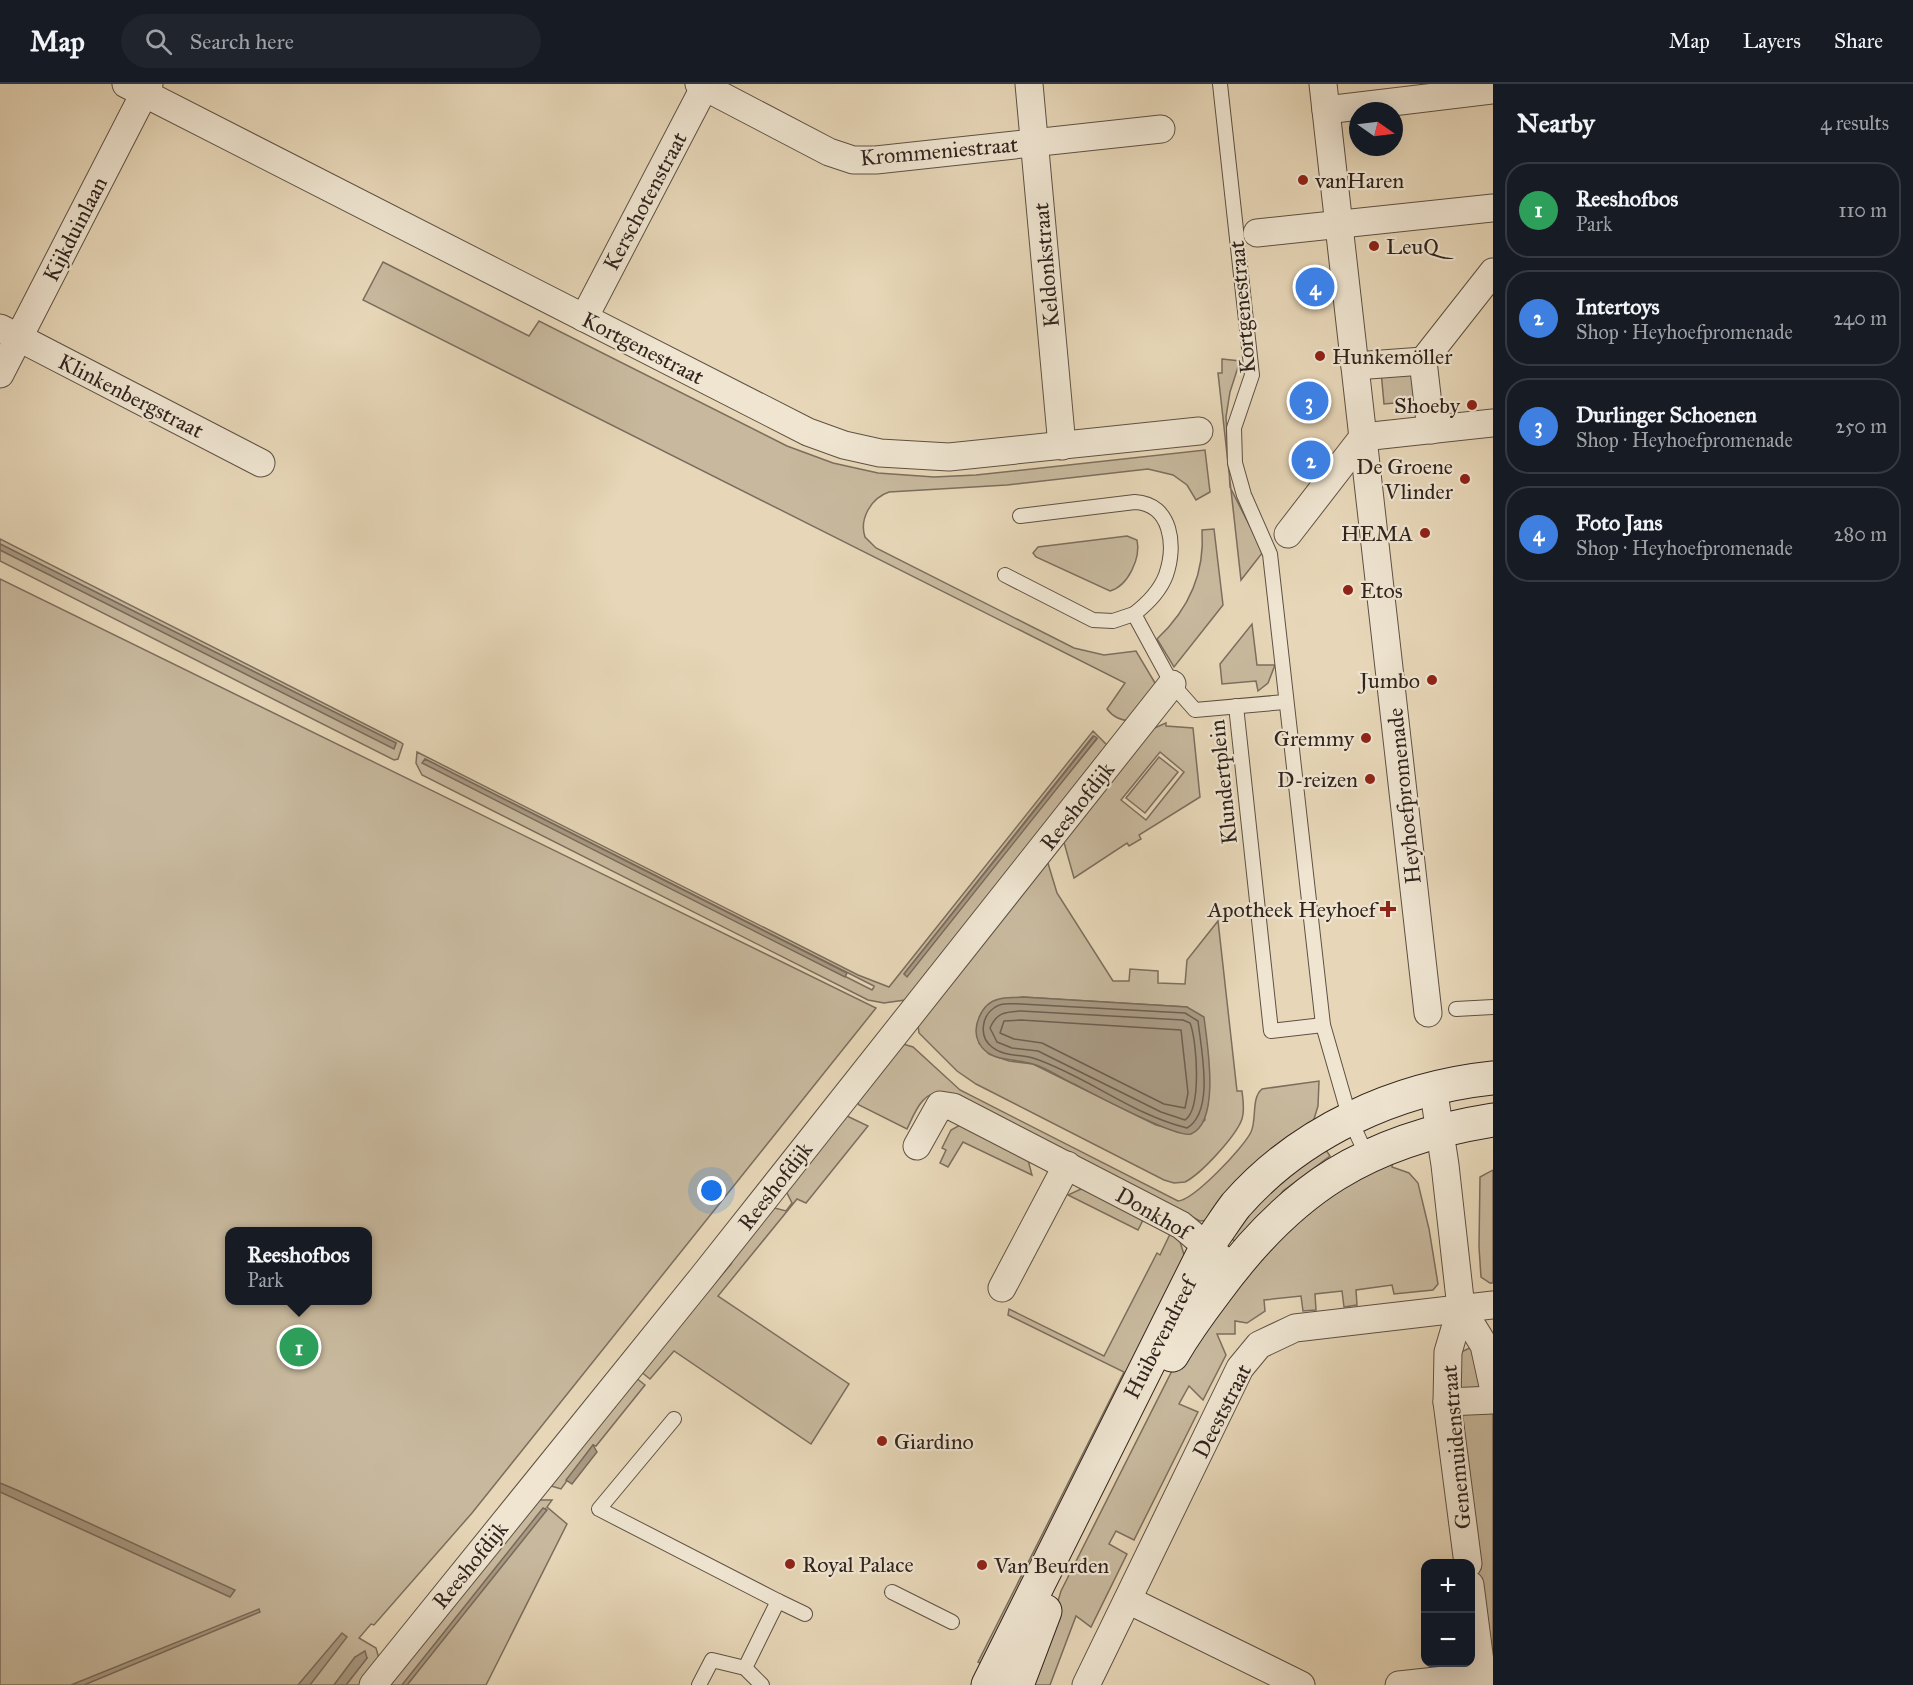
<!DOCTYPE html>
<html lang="en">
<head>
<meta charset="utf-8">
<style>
	body { margin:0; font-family:"IM FELL Great Primer",serif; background:#20242c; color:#f1f3f6 }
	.controls { position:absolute; right:18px; bottom:18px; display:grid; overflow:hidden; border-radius:12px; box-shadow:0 6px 24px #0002 }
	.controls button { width:54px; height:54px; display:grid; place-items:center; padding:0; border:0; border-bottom:2px solid #363941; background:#171b24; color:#f1f3f6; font:30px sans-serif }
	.compass { position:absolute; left:1349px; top:18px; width:54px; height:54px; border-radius:50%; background:#171b24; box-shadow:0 6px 24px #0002; rotate:104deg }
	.you { position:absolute; left:712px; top:1107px; width:21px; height:21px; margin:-15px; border:4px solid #fff; border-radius:50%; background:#1a73e8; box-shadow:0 0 0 9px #1a73e833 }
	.badge { display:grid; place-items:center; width:39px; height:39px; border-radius:50%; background:#0b8043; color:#fff; font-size:20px; font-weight:700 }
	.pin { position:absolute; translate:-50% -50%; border:3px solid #fff; box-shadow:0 2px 6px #0006 }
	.popup { position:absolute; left:225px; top:1143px; width:147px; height:78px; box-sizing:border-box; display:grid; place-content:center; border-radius:12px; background:#171b24; filter:drop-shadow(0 2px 4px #0005); font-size:20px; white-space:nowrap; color:#9ea1a6 }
	.popup b { font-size:22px; color:#f1f3f6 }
	.popup::after { content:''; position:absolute; left:50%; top:100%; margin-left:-12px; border:12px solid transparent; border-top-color:#171b24 }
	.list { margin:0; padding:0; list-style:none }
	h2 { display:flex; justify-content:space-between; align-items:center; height:78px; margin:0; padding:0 24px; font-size:26px }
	h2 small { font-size:20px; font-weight:400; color:#9ea1a6 }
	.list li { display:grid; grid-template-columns:39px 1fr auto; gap:18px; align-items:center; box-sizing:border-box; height:96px; margin:0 12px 12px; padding:0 12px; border:2px solid #363941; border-radius:24px }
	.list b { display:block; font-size:22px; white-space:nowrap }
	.list p { margin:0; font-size:20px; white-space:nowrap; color:#9ea1a6 }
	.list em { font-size:20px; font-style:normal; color:#9ea1a6 }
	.icon { flex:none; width:33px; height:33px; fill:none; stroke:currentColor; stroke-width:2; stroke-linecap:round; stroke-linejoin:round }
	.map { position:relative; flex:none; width:1493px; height:1601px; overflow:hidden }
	header { display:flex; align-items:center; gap:36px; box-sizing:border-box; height:84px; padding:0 30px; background:#171b24; border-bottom:2px solid #363941 }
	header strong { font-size:28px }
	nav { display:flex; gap:33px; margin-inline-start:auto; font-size:21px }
	.search { width:420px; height:54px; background:#20242c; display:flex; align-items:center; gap:15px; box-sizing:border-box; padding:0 21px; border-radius:33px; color:#9ea1a6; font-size:22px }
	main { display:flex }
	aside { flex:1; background:#171b24 }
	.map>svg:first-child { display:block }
	.green { fill:#c8b99e; stroke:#7c6e5e; stroke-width:1.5; fill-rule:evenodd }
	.water { fill:#a99a84; stroke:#796b5b; stroke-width:1.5 }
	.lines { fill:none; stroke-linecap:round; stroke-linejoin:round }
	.shore { stroke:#6d5f51; stroke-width:1.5 }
	.lane-casing { stroke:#5e5144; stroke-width:16 }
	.street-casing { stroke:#5e5144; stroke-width:29 }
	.secondary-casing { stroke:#31241e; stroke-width:35 }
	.lane { stroke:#efe5d1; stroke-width:14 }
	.street { stroke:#efe5d1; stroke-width:27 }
	.secondary { stroke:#efe5d1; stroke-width:33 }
	.poi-dot { fill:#8f2418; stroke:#efe5d1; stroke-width:2 }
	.labels { text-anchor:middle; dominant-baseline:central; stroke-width:4.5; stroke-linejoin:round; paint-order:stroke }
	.street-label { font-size:22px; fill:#31241e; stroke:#efe5d1 }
	.poi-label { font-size:22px; fill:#31241e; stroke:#efe5d1; text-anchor:start }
</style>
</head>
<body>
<header>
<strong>Map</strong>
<div class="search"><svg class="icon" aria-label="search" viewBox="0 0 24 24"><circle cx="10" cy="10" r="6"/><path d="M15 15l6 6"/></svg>Search here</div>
<nav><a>Map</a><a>Layers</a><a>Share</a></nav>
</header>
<main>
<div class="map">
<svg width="1493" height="1601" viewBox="0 0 1493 1601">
	<rect width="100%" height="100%" fill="#e7d7b8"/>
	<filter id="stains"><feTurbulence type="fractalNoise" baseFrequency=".00333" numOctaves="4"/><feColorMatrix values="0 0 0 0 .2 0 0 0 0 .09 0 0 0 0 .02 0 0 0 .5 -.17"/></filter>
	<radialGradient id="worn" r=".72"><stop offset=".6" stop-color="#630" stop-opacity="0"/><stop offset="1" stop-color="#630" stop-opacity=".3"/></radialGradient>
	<!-- green -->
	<g class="green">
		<path d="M 383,178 L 529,252 L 539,237 L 787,362 L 833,379 L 878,389 L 934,393 L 976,391 L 1205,366 L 1210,408 L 1196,416 L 1187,401 L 1173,391 L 1148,385 L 1007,401 L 889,408 C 871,414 859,435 865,453 L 876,464 L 1074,564 L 1104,571 L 1136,567 L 1158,604 L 1132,637 C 1122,637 1113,633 1107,625 L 1125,599 L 363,216 Z"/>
		<polygon points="1222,275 1240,277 1230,308 1226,333 1230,403 1263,468 1241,496 1218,289 1222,289"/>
		<polygon points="1414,283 1418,317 1384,320 1381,287"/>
		<path d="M 1214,445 L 1223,521 L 1174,583 L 1157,555 C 1188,526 1205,489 1202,446 Z"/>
		<path d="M 1127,452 L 1137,456 C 1141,474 1128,502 1110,507 L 1036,473 L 1033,469 L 1038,463 Z"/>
		<polygon points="0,455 400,658 403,660 398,675 394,676 0,477 0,466 394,664 396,659 0,460"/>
		<path d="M 0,495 L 876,924 L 472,1429 L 374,1541 L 371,1540 L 359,1554 L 376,1564 L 380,1578 L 362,1601 L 346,1601 L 367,1574 L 355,1573 L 334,1601 L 0,1601 ZM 230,1148 L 368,1148 L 368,1216 L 230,1216 Z"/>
		<polygon points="1252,540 1257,581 1275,581 1268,599 1258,607 1256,597 1222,600 1220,580"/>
		<path d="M 1166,639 L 1166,642 L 1193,644 L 1200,713 L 1139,751 L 1141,755 L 1129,762 L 1127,759 L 1074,794 L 1063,755 L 1152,645 ZM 1160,668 L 1184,688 L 1146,736 L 1121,716 Z"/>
		<path d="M 1093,647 L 1108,662 L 905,916 L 884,919 L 868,916 L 422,691 L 416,679 L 417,668 L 858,891 L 889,903 ZM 1093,652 L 1097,655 L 904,890 ZM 425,675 L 874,902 L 874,903 L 872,906 L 423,679 Z"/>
		<polygon points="1159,673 1178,688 1145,729 1126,714"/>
		<path d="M 1047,776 L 1057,809 L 1113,897 L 1129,897 L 1130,885 L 1158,887 L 1158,899 L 1185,900 L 1187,876 L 1218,837 L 1237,1007 L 1242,1007 C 1243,1017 1245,1026 1242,1035 C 1236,1052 1201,1090 1185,1098 L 1174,1099 L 1164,1096 L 976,1000 L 957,987 L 919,949 L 918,941 ZM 1022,913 L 1187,923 L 1205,1036 L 1190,1050 L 1156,1041 L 1033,980 L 1009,977 L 989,970 L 979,959 Z"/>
		<path d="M 903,960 L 913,963 L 960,1006 L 1178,1117 C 1194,1116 1244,1063 1251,1048 C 1257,1035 1251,1014 1262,1005 L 1319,997 L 1318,1022 L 1313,1038 L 1210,1136 L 1200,1137 L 947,1009 C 923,1004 915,1028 907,1045 L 859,1021 L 857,1018 Z"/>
		<polygon points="847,1032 868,1042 806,1119 797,1115 718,1212 849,1300 811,1360 674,1267 650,1295 640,1287 693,1220 705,1211 731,1180 736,1168 771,1123 786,1127 792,1119 785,1105"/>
		<polygon points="960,1041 1028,1076 1032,1091 963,1058 948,1083 940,1079 946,1066 942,1064 951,1046"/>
		<polygon points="1324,1063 1330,1072 1283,1107 1244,1162 1226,1152 1237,1137"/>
		<polygon points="1393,1074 1392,1083 1409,1089 1418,1099 1429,1145 1438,1200 1433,1206 1394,1210 1392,1201 1356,1206 1357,1221 1344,1223 1342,1207 1315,1210 1316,1226 1303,1227 1301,1212 1264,1216 1265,1227 1247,1239 1235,1237 1235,1250 1217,1250 1226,1271 1203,1316 1189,1302 1179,1320 1198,1328 1134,1456 1116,1447 1109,1460 1127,1470 1091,1543 1076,1532 1050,1601 1033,1601 1061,1507 1184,1263 1298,1129"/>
		<polygon points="1493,1086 1493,1199 1490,1199 1481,1193 1479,1163 1480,1093"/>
		<polygon points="1083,1104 1145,1132 1138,1146 1068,1111"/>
		<polygon points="1172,1146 1178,1151 1185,1174 983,1580 978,1578 1124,1288 1008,1231 1009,1225 1104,1272 1157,1169 1160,1171"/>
		<polygon points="1472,1263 1482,1303 1464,1305 1458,1301 1461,1268"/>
		<polygon points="635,1293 645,1301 596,1362 593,1361 561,1405 548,1401"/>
		<polygon points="1491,1327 1493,1331 1493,1601 1490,1601 1460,1338 1461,1330"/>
		<polygon points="536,1416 552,1416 547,1423 567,1440 486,1601 407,1601 546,1424 402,1601 388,1601"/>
	</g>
	<!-- water -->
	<g class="water">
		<polygon points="0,460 396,659 394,665 0,466"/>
		<polygon points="1094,652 1097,654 907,893 904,890"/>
		<polygon points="425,675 847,889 845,893 422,679"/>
		<path d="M 1022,913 L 1187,923 L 1204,933 C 1207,959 1221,1037 1191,1050 C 1177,1055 1092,1009 1074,1000 C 1061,994 1047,984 1033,980 C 1015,974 990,979 979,959 C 971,944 981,919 999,915 C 1006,913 1014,914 1022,913 Z"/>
		<polygon points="593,1361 597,1368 572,1400 566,1396"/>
		<polygon points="0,1399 19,1407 235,1506 230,1513 0,1408"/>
		<polygon points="543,1424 547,1426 407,1601 402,1601"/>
		<polygon points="259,1525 260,1528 84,1601 71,1601"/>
		<polygon points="342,1549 347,1553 310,1601 298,1601"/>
		<polygon points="365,1567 367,1574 346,1601 334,1601 355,1573"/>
	</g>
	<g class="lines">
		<!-- shore -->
		<g class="shore">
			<path d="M 1021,920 L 1185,929 L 1198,937 C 1201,965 1215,1027 1187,1044 C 1133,1031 1088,993 1036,975 C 1022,970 1004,973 992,963 C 979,953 981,933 994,924 C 1001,918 1013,920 1021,920 Z"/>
			<path d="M 1021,927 L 1183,936 L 1190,939 C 1197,956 1202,1025 1185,1036 L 1161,1028 L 1038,967 L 1012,964 L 997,958 L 990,944 C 997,928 1005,928 1021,927 Z"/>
			<polygon points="1021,936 1181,946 1188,1009 1185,1024 1164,1020 1042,959 1014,955 1000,949 1004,937"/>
		</g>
		<defs>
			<g id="lane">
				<polyline points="1220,0 1252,291 1234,344 1235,379 1244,411 1270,470 1323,941 1350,1035 1367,1072"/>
				<path d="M 1020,432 L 1135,418 C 1172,420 1176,462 1166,491 C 1160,507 1147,520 1134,530 L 1172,600 L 1195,626 L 1285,618"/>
				<polyline points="1005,491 1093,536 1113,537 1134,530"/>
				<polyline points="1236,622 1271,947 1323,941"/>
				<polyline points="1456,925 1493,923"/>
				<polyline points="674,1335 599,1425 778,1517"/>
				<polyline points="892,1508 952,1538"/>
				<polyline points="745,1584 778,1517 805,1530"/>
				<polyline points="699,1601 712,1576 745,1584 762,1601"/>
			</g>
			<g id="street">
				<polyline points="126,0 808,348 844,361 880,369 949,373 1199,347"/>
				<polyline points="699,0 829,68 853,76 876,76 1161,45"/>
				<polyline points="1029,0 1062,362"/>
				<polyline points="1323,0 1428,929"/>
				<polyline points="1326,26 1493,6"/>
				<polyline points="1257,149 1493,124"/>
				<polyline points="584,234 706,0"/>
				<polyline points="0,244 261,379"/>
				<polyline points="1355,282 1423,277"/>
				<polyline points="0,290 149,0"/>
				<polyline points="1431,346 1423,277 1493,188"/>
				<polyline points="1288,450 1363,353 1493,339"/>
				<polyline points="1433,1003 1445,1081 1461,1224 1484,1261 1493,1302"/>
				<polyline points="917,1062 940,1021 953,1023 1181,1141 1223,1176"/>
				<polyline points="1002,1204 1067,1081"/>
				<polyline points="1461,1224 1448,1268 1447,1318 1468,1480"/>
				<polyline points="1447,1318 1493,1316"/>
				<polyline points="1470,1501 1483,1601"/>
				<polyline points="1128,1516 1301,1601"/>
				<polyline points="373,1601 701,1195 1172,600"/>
				<polyline points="1086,1601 1240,1284 1259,1261 1295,1244 1493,1221"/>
				<polyline points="1399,1601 1482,1592"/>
			</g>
			<g id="secondary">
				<path d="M 1172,1271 C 1185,1249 1200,1228 1216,1207 C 1291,1104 1367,1056 1493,1036"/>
				<path d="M 988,1601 L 1207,1162 C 1217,1149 1226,1134 1236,1121 C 1301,1047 1397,1004 1493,994"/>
				<polyline points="1017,1601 1045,1527"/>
			</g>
		</defs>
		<!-- lane casing -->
		<use href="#lane" class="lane-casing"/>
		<!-- street casing -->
		<use href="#street" class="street-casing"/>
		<!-- secondary casing -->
		<use href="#secondary" class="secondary-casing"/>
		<!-- lane -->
		<use href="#lane" class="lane"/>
		<!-- street -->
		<use href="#street" class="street"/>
		<!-- secondary -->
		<use href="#secondary" class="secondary"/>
	</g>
	<!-- markers -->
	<g class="poi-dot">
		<circle cx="1303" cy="96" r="6"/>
		<circle cx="1374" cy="162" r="6"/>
		<circle cx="1320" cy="272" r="6"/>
		<circle cx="1472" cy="321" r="6"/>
		<circle cx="1465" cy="395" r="6"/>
		<circle cx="1425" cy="449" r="6"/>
		<circle cx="1348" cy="506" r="6"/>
		<circle cx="1432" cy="596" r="6"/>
		<circle cx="1366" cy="654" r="6"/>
		<circle cx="1370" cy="695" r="6"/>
		<path d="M1385 816h6v6h6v6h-6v6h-6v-6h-6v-6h6z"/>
		<circle cx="882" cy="1357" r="6"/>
		<circle cx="790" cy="1480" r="6"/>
		<circle cx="982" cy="1481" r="6"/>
	</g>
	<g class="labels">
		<!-- street labels -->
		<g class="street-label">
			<text transform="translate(939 67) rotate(-5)">Krommeniestraat</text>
			<text transform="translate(645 117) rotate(-62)">Kerschotenstraat</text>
			<text transform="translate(75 145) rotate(-63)">Kijkduinlaan</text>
			<text transform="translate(1046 181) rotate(-95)">Keldonkstraat</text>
			<text transform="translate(1242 223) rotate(-95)">Kortgenestraat</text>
			<text transform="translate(643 264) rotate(27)">Kortgenestraat</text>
			<text transform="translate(131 312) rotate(27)">Klinkenbergstraat</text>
			<text transform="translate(1223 698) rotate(-96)">Klundertplein</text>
			<text transform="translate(1404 712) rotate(-96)">Heyhoefpromenade</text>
			<text transform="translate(1077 722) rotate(-52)">Reeshofdijk</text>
			<text transform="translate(775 1102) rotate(-52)">Reeshofdijk</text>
			<text transform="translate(1153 1129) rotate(30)">Donkhof</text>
			<text transform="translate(1160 1254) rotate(-63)">Huibevendreef</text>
			<text transform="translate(1222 1327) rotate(-63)">Deeststraat</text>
			<text transform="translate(1456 1363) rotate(-95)">Genemuidenstraat</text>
			<text transform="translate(470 1481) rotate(-51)">Reeshofdijk</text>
		</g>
		<!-- poi labels -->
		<g class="poi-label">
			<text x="1315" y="96">vanHaren</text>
			<text x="1386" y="162">LeuQ</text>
			<text x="1332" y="272">Hunkemöller</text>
			<text x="1460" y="321" text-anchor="end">Shoeby</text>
			<text x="1453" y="382" text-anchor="end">De Groene<tspan x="1453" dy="25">Vlinder</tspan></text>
			<text x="1413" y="449" text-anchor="end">HEMA</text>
			<text x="1360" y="506">Etos</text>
			<text x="1420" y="596" text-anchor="end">Jumbo</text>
			<text x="1354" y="654" text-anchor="end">Gremmy</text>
			<text x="1358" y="695" text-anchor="end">D-reizen</text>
			<text x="1376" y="825" text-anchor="end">Apotheek Heyhoef</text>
			<text x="894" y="1357">Giardino</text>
			<text x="802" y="1480">Royal Palace</text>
			<text x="994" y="1481">Van Beurden</text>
		</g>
	</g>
	<rect width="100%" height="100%" filter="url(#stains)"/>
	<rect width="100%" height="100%" fill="url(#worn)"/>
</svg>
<div class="controls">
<button>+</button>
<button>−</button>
</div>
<svg class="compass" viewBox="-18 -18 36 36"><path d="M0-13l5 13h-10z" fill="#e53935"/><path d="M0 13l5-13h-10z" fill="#9ea1a6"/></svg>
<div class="you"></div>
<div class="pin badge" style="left:299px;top:1263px;background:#2e9e5b">1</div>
<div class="popup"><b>Reeshofbos</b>Park</div>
<div class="pin badge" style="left:1311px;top:376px;background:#3f7fe0">2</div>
<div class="pin badge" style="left:1309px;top:317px;background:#3f7fe0">3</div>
<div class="pin badge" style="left:1315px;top:203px;background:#3f7fe0">4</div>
</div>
<aside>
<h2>Nearby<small>4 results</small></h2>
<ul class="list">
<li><span class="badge" style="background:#2e9e5b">1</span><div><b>Reeshofbos</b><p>Park</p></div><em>110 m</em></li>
<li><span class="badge" style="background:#3f7fe0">2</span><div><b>Intertoys</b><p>Shop · Heyhoefpromenade</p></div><em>240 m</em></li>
<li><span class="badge" style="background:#3f7fe0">3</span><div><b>Durlinger Schoenen</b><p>Shop · Heyhoefpromenade</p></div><em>250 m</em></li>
<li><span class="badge" style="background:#3f7fe0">4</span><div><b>Foto Jans</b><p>Shop · Heyhoefpromenade</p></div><em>280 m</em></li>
</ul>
</aside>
</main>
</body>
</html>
